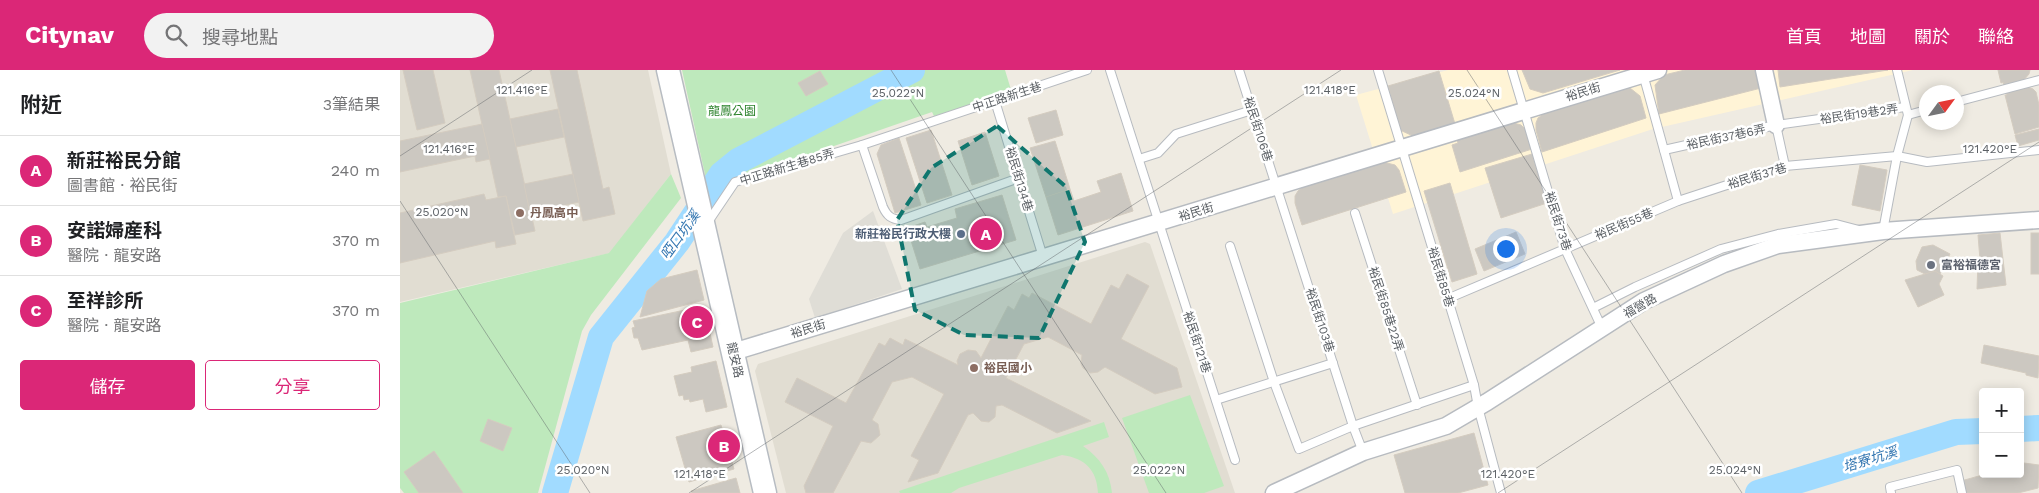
<!DOCTYPE html>
<html lang="zh-TW">
<head>
<meta charset="utf-8">
<style>
	body { margin:0; font-family:"Work Sans","Noto Sans TC",sans-serif; background:#f2f2f2; color:#202124 }
	.controls { position:absolute; right:15px; bottom:15px; display:grid; overflow:hidden; border-radius:5px; box-shadow:0 2px 12px #0003 }
	.controls button { width:45px; height:45px; display:grid; place-items:center; padding:0; border:0; border-bottom:1px solid #e0e0e0; background:#fff; color:#202124; font:25px sans-serif }
	.compass { position:absolute; left:1519px; top:15px; width:45px; height:45px; border-radius:50%; background:#fff; box-shadow:0 2px 12px #0003; rotate:57deg }
	.you { position:absolute; left:1105px; top:178px; width:18px; height:18px; margin:-12px; border:4px solid #fff; border-radius:50%; background:#1a73e8; box-shadow:0 0 0 8px #1a73e833 }
	.badge { display:grid; place-items:center; width:32px; height:32px; border-radius:50%; background:#db2777; color:#fff; font-size:16px; font-weight:700 }
	.pin { position:absolute; translate:-50% -50%; border:2px solid #fff; box-shadow:0 1px 5px #0006 }
	.list { margin:0; padding:0; list-style:none }
	h2 { display:flex; justify-content:space-between; align-items:center; height:65px; margin:0; padding:0 20px; font-size:21px }
	h2 small { font-size:16px; font-weight:400; color:#757577 }
	.list li { display:grid; grid-template-columns:32px 1fr auto; gap:15px; align-items:center; box-sizing:border-box; height:70px; padding:0 20px; border-top:1px solid #e0e0e0 }
	.list b { display:block; font-size:19px; white-space:nowrap }
	.list p { margin:0; font-size:16px; white-space:nowrap; color:#757577 }
	.list em { font-size:16px; font-style:normal; color:#757577 }
	.actions { display:flex; gap:10px; padding:15px 20px }
	.actions a { flex:1; padding:11px 0; border:1px solid #db2777; border-radius:5px; text-align:center; font-size:18px; color:#db2777 }
	.actions .main { background:#db2777; color:#fff }
	.icon { flex:none; width:28px; height:28px; fill:none; stroke:currentColor; stroke-width:2; stroke-linecap:round; stroke-linejoin:round }
	.map { position:relative; flex:none; width:1639px; height:423px; overflow:hidden }
	header { display:flex; align-items:center; gap:30px; box-sizing:border-box; height:70px; padding:0 25px; background:#db2777; color:#fff }
	header strong { font-size:24px }
	nav { display:flex; gap:28px; margin-inline-start:auto; font-size:18px }
	.search { width:350px; height:45px; background:#f2f2f2; display:flex; align-items:center; gap:12px; box-sizing:border-box; padding:0 18px; border-radius:28px; color:#757577; font-size:19px }
	main { display:flex }
	aside { flex:1; background:#fff }
	.map>svg:first-child { display:block }
	.commercial { fill:#fff4d6 }
	.industrial { fill:#dfddd6 }
	.education { fill:#e1ddd2 }
	.green { fill:#bee9bc }
	.lines { fill:none; stroke-linecap:round; stroke-linejoin:round }
	.river { stroke:#a1dbff; stroke-width:26 }
	.building { fill:#ccc8c1; stroke:#d4ccc0 }
	.lane-casing { stroke:#b7bbc0; stroke-width:10 }
	.street-casing { stroke:#b7bbc0; stroke-width:19 }
	.secondary-casing { stroke:#b7bcc2; stroke-width:25 }
	.lane { stroke:#fff; stroke-width:8 }
	.street { stroke:#fff; stroke-width:16 }
	.secondary { stroke:#fff; stroke-width:22 }
	.marked { fill:#0f766e; fill-opacity:0.2; stroke:#0f766e; stroke-width:4; stroke-dasharray:10 6; stroke-linejoin:round }
	.ticks { fill:none; stroke:#5a5f64; stroke-width:1; stroke-opacity:0.45 }
	.education-dot { fill:#8d6e63; stroke:#fff; stroke-width:2 }
	.service-dot { fill:#5c6f8a; stroke:#fff; stroke-width:2 }
	.worship-dot { fill:#6b7280; stroke:#fff; stroke-width:2 }
	.labels { text-anchor:middle; dominant-baseline:central; stroke-width:5; stroke-linejoin:round; paint-order:stroke }
	.street-label { font-size:12px; fill:#5a5f64; stroke:#fff }
	.park-label { font-size:12px; fill:#2c822c; stroke:#fff }
	.education-label { font-size:12px; font-weight:bold; fill:#785e54; stroke:#fff; text-anchor:start }
	.service-label { font-size:12px; font-weight:bold; fill:#4e5e75; stroke:#fff; text-anchor:end }
	.worship-label { font-size:12px; font-weight:bold; fill:#5b616d; stroke:#fff; text-anchor:start }
	.water-label { font-size:14px; font-style:italic; fill:#3376b1; stroke:#fff }
	.ticks-label { font-size:12px; text-anchor:middle; fill:#5a5f64; stroke:#fff; stroke-width:5; stroke-linejoin:round; paint-order:stroke }
</style>
</head>
<body>
<header>
<strong>Citynav</strong>
<div class="search"><svg class="icon" aria-label="search" viewBox="0 0 24 24"><circle cx="10" cy="10" r="6"/><path d="M15 15l6 6"/></svg>搜尋地點</div>
<nav><a>首頁</a><a>地圖</a><a>關於</a><a>聯絡</a></nav>
</header>
<main>
<aside>
<h2>附近<small>3筆結果</small></h2>
<ul class="list">
<li><span class="badge">A</span><div><b>新莊裕民分館</b><p>圖書館 · 裕民街</p></div><em>240 m</em></li>
<li><span class="badge">B</span><div><b>安諾婦産科</b><p>醫院 · 龍安路</p></div><em>370 m</em></li>
<li><span class="badge">C</span><div><b>至祥診所</b><p>醫院 · 龍安路</p></div><em>370 m</em></li>
</ul>
<div class="actions"><a class="main">儲存</a><a>分享</a></div>
</aside>
<div class="map">
<svg width="1639" height="423" viewBox="0 0 1639 423">
	<rect width="100%" height="100%" fill="#efebe2"/>
	<!-- commercial -->
	<polygon class="commercial" points="1048,0 1513,0 1253,59 993,144 956,25"/>
	<!-- industrial -->
	<polygon class="industrial" points="473,141 502,219 415,248 409,229 443,163"/>
	<!-- education -->
	<g class="education">
		<polygon points="0,0 248,0 271,104 210,183 0,232"/>
		<polygon points="745,172 750,174 835,423 386,423 355,301 358,294"/>
	</g>
	<!-- green -->
	<g class="green">
		<polygon points="282,0 605,0 612,23 534,46 532,42 333,111 338,100 398,69 390,55 326,89 306,109"/>
		<polygon points="271,104 281,128 191,245 182,261 138,423 4,423 0,418 0,233 209,183"/>
		<polygon points="790,325 824,416 804,423 749,423 722,348"/>
		<path d="M 704,352 L 709,367 L 683,376 C 700,388 710,402 712,423 L 698,423 C 697,400 685,388 662,385 L 559,418 L 551,423 L 500,423 L 499,421 Z"/>
	</g>
	<g class="lines">
		<!-- river -->
		<g class="river">
			<polyline points="1620,359 1639,358"/>
			<polyline points="155,423 201,267 277,172 322,104 338,91 512,0"/>
			<polyline points="1358,423 1556,362 1583,361"/>
		</g>
	</g>
	<!-- building -->
	<g class="building">
		<polygon points="3,0 33,0 45,53 17,60"/>
		<polygon points="70,0 99,0 135,161 115,165 106,126 98,127"/>
		<polygon points="150,0 177,0 203,119 209,117 215,144 183,151"/>
		<polygon points="1122,0 1220,0 1143,23 1130,19"/>
		<polygon points="1285,0 1362,0 1365,17 1259,44 1255,15 1264,5"/>
		<polygon points="1378,0 1488,0 1380,17"/>
		<polygon points="1598,0 1630,0 1629,4 1623,11 1604,16 1603,12 1601,13"/>
		<polygon points="420,1 428,14 406,26 398,13"/>
		<polygon points="1039,1 1055,54 1013,66 1000,60 988,16"/>
		<polygon points="1625,16 1633,19 1636,22 1639,35 1639,57 1615,64 1605,25 1607,25 1606,21"/>
		<polygon points="1223,18 1230,18 1240,26 1246,48 1142,82 1136,60 1136,53 1138,48 1145,43"/>
		<polygon points="158,39 164,67 116,77 110,49"/>
		<polygon points="656,40 663,65 636,73 628,48"/>
		<polygon points="1110,52 1121,55 1126,60 1132,79 1060,102 1052,75 1058,73 1056,67"/>
		<polygon points="82,54 90,89 76,92 75,86 0,102 0,71"/>
		<polygon points="1639,59 1639,70 1618,76 1615,65"/>
		<polygon points="531,60 552,125 527,133 506,68"/>
		<polygon points="585,62 599,106 572,115 558,71"/>
		<polygon points="499,68 521,135 495,143 477,84 481,75"/>
		<polygon points="655,71 670,119 646,127 630,78"/>
		<polygon points="1132,84 1147,133 1101,148 1085,98"/>
		<polygon points="983,92 995,95 999,100 1006,122 902,155 895,133 895,126 898,121 904,116"/>
		<polygon points="1460,95 1487,100 1480,141 1452,135"/>
		<polygon points="721,103 733,141 658,165 646,127 670,119 674,131 701,122 697,111"/>
		<polygon points="173,104 179,132 130,143 124,114"/>
		<polygon points="1050,113 1077,204 1052,212 1024,121"/>
		<polygon points="84,124 86,130 106,126 116,174 96,178 95,171 0,193 0,143"/>
		<polygon points="602,125 616,170 520,199 507,158 525,152 527,157 557,148 555,139"/>
		<polygon points="1116,162 1125,184 1084,201 1075,179"/>
		<polygon points="1600,163 1606,215 1577,219 1578,191 1580,190 1578,165"/>
		<rect x="1631" y="163" width="8" height="41"/>
		<polygon points="1533,175 1550,184 1537,210 1517,200 1516,191 1522,177"/>
		<polygon points="297,200 304,230 240,247 247,221 261,209"/>
		<polygon points="1535,201 1543,206 1539,214 1544,225 1518,237 1505,210"/>
		<polygon points="727,204 749,216 721,269 777,298 782,317 755,324 705,297 698,302 690,303 683,298 681,294 682,285 648,267 624,274 606,308 691,351 657,363 602,335 596,336 595,347 589,352 581,351 573,343 568,345 538,403 508,412 519,390 511,386 544,324 512,307 492,312 472,350 478,354 480,365 471,373 461,371 433,423 406,423 404,416 433,356 385,332 397,308 446,333 479,273 485,276 490,268 503,275 505,269 558,295 557,291 560,284 568,280 576,281 581,288 608,236 614,240 622,224 629,228 632,223 691,254 711,215 719,219"/>
		<polygon points="304,236 313,277 291,282 288,270 242,280 238,268 234,268 232,258 235,257 233,251"/>
		<polygon points="1584,275 1639,286 1638,308 1626,305 1626,303 1581,293"/>
		<polygon points="316,291 327,337 306,342 303,329 290,332 289,329 284,330 283,325 279,326 274,306 292,302 291,297"/>
		<polygon points="88,349 112,358 103,381 80,371"/>
		<polygon points="321,355 334,399 289,412 276,367"/>
		<polygon points="1074,363 1088,415 1058,423 1005,423 994,385"/>
		<polygon points="34,381 63,423 19,423 4,402"/>
		<polygon points="1624,393 1639,395 1638,418 1618,423 1565,423 1561,411 1586,404 1620,404 1620,394"/>
		<polygon points="336,408 340,423 292,423 291,421"/>
	</g>
	<g class="lines">
		<defs>
			<g id="lane">
				<polyline points="710,0 835,390"/>
				<polyline points="839,0 953,356 963,382"/>
				<polyline points="978,0 1074,315 1078,337 1101,423"/>
				<polyline points="1112,0 1165,179 1202,258"/>
				<polyline points="1243,4 1278,131"/>
				<polyline points="595,31 643,187"/>
				<polyline points="1556,32 1639,10"/>
				<polyline points="1508,45 1526,40"/>
				<polyline points="1376,55 1385,96"/>
				<path d="M 462,75 L 483,137 C 487,146 491,149 501,150 L 619,108"/>
				<polyline points="1264,80 1376,55 1505,37"/>
				<polyline points="739,89 758,83 776,64 852,40"/>
				<polyline points="955,143 1017,335"/>
				<polyline points="308,152 335,112 462,75 687,0"/>
				<polyline points="1483,161 1497,86 1508,45 1497,0"/>
				<polyline points="830,176 874,312 899,379 953,356 1074,315"/>
				<polyline points="1047,229 1278,131 1385,96 1497,86 1527,92 1639,80"/>
				<polyline points="1193,238 1235,217 1321,179 1378,164 1436,154 1459,160"/>
				<polyline points="816,330 933,293"/>
				<polyline points="1491,423 1490,417 1557,400 1562,423"/>
			</g>
			<g id="street">
				<polyline points="1364,0 1376,55"/>
				<polyline points="333,282 1258,0"/>
				<polyline points="874,423 963,382 1046,356 1087,332 1244,231 1324,194 1378,175 1483,161 1639,150"/>
			</g>
			<polyline id="secondary" points="268,0 365,423"/>
		</defs>
		<!-- lane casing -->
		<use href="#lane" class="lane-casing"/>
		<!-- street casing -->
		<use href="#street" class="street-casing"/>
		<!-- secondary casing -->
		<use href="#secondary" class="secondary-casing"/>
		<!-- lane -->
		<use href="#lane" class="lane"/>
		<!-- street -->
		<use href="#street" class="street"/>
		<!-- secondary -->
		<use href="#secondary" class="secondary"/>
	</g>
	<!-- marked area -->
	<path class="marked" d="M 597,56 L 666,117 L 685,172 L 639,268 L 564,265 L 515,240 L 497,150 L 531,98 Z"/>
	<!-- ticks -->
	<path class="ticks" d="M 491,0 L 766,423M 1067,0 L 1342,423M 0,86 L 132,0M 0,131 L 190,423M 289,423 L 941,0M 1098,423 L 1639,72"/>
	<!-- markers -->
	<g class="education-dot">
		<circle cx="120" cy="143" r="5"/>
		<circle cx="574" cy="298" r="5"/>
	</g>
	<circle class="service-dot" cx="561" cy="164" r="5"/>
	<circle class="worship-dot" cx="1531" cy="195" r="5"/>
	<g class="labels">
		<!-- street labels -->
		<g class="street-label">
			<text transform="translate(1183 22) rotate(-17)">裕民街</text>
			<text transform="translate(607 27) rotate(-18)">中正路新生巷</text>
			<text transform="translate(1459 44) rotate(-8)">裕民街19巷2弄</text>
			<text transform="translate(858 59) rotate(72)">裕民街106巷</text>
			<text transform="translate(1326 67) rotate(-12)">裕民街37巷6弄</text>
			<text transform="translate(387 97) rotate(-17)">中正路新生巷85弄</text>
			<text transform="translate(1357 106) rotate(-17)">裕民街37巷</text>
			<text transform="translate(619 109) rotate(73)">裕民街134巷</text>
			<text transform="translate(796 142) rotate(-17)">裕民街</text>
			<text transform="translate(1158 151) rotate(72)">裕民街73巷</text>
			<text transform="translate(1224 154) rotate(-23)">裕民街55巷</text>
			<text transform="translate(1041 207) rotate(73)">裕民街85巷</text>
			<text transform="translate(1240 236) rotate(-30)">福營路</text>
			<text transform="translate(986 239) rotate(72)">裕民街85巷22弄</text>
			<text transform="translate(920 250) rotate(72)">裕民街103巷</text>
			<text transform="translate(408 259) rotate(-17)">裕民街</text>
			<text transform="translate(797 272) rotate(72)">裕民街121巷</text>
			<text transform="translate(335 290) rotate(77)">龍安路</text>
		</g>
		<!-- park labels -->
		<g class="park-label">
			<text x="332" y="41">龍鳳公園</text>
		</g>
		<!-- education labels -->
		<g class="education-label">
			<text x="130" y="143">丹鳳高中</text>
			<text x="584" y="298">裕民國小</text>
		</g>
		<!-- service labels -->
		<g class="service-label">
			<text x="551" y="164">新莊裕民行政大樓</text>
		</g>
		<!-- worship labels -->
		<g class="worship-label">
			<text x="1541" y="195">富裕福德宮</text>
		</g>
		<!-- water labels -->
		<g class="water-label">
			<text transform="translate(280 165) rotate(-54)">啞口坑溪</text>
			<text transform="translate(1470 389) rotate(-17)">塔寮坑溪</text>
		</g>
	</g>
	<g class="ticks-label">
		<text x="122" y="24">121.416°E</text>
		<text x="930" y="24">121.418°E</text>
		<text x="1074" y="27">25.024°N</text>
		<text x="498" y="27">25.022°N</text>
		<text x="1590" y="83">121.420°E</text>
		<text x="49" y="83">121.416°E</text>
		<text x="42" y="146">25.020°N</text>
		<text x="183" y="404">25.020°N</text>
		<text x="759" y="404">25.022°N</text>
		<text x="1335" y="404">25.024°N</text>
		<text x="300" y="408">121.418°E</text>
		<text x="1108" y="408">121.420°E</text>
	</g>
</svg>
<div class="controls">
<button>+</button>
<button>−</button>
</div>
<svg class="compass" viewBox="-18 -18 36 36"><path d="M0-13l5 13h-10z" fill="#e53935"/><path d="M0 13l5-13h-10z" fill="#757577"/></svg>
<div class="you"></div>
<div class="pin badge" style="left:586px;top:164px">A</div>
<div class="pin badge" style="left:324px;top:376px">B</div>
<div class="pin badge" style="left:297px;top:252px">C</div>
</div>
</main>
</body>
</html>
